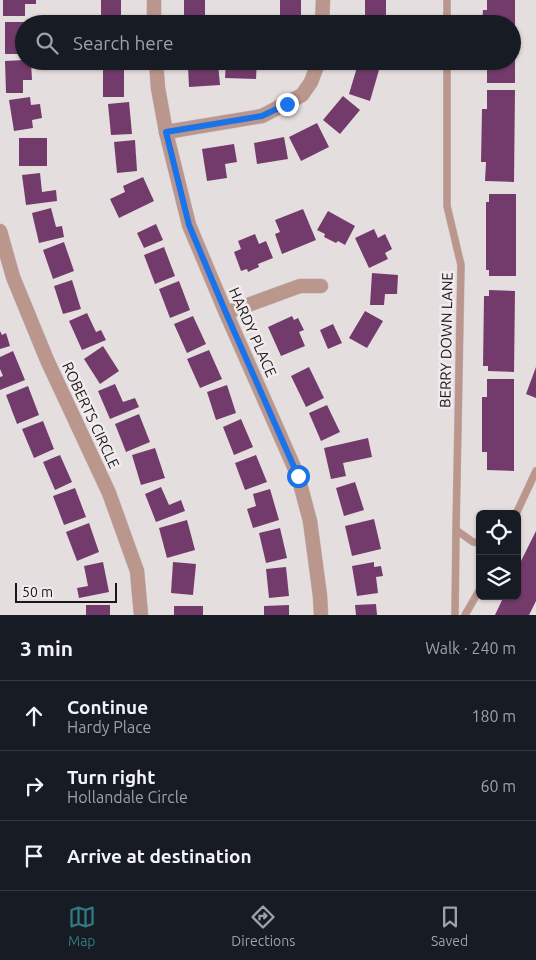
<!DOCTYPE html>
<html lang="en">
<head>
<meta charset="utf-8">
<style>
	body { margin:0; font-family:Ubuntu,sans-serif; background:#242831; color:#f1f3f6 }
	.controls { position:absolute; right:15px; bottom:15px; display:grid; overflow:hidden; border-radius:8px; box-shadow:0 1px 4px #0004 }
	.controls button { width:45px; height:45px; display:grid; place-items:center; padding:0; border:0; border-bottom:1px solid #363941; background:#171b24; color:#f1f3f6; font:25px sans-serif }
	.scale { position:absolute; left:15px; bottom:12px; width:102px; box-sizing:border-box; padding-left:5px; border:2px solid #191717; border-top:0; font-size:14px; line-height:18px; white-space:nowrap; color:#191717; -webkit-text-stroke:4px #f2ebed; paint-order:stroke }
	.stop { position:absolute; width:15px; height:15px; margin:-11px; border:4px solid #1a73e8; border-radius:50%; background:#fff }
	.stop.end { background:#1a73e8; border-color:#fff; box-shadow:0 1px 5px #0008 }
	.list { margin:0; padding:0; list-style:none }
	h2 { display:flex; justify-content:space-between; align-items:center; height:65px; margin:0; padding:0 20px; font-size:21px }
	h2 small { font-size:16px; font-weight:400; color:#9ea1a6 }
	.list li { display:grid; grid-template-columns:32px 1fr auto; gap:15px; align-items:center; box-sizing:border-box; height:70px; padding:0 20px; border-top:1px solid #363941 }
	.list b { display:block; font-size:19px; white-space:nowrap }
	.list p { margin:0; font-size:16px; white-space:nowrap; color:#9ea1a6 }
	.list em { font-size:16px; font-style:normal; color:#9ea1a6 }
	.icon { flex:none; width:28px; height:28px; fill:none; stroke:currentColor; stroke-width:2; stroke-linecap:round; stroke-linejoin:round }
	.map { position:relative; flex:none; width:536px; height:615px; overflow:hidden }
	.search { position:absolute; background:#171b24; box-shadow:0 1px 4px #0004; left:15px; right:15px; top:15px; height:55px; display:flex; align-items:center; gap:12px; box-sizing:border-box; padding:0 18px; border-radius:28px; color:#9ea1a6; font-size:19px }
	.sheet { height:275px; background:#171b24 }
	nav { display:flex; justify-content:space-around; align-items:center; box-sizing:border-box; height:70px; border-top:1px solid #363941; background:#171b24; font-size:14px; color:#9ea1a6 }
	nav a { display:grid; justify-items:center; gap:2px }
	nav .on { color:#327983 }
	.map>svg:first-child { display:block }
	.building { fill:#733b6c }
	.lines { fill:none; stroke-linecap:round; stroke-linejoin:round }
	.lane-casing { stroke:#c0babb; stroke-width:8 }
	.street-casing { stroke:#c0babb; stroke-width:15 }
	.lane { stroke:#bb968d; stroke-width:7 }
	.street { stroke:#bb968d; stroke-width:14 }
	.route { stroke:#1a73e8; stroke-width:6 }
	.labels { text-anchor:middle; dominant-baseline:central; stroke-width:5; stroke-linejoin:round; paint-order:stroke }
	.street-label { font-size:15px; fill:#191717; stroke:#f2ebed }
</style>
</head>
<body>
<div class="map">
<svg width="536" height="615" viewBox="0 0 536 615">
	<rect width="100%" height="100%" fill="#e5dedf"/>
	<!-- building -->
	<g class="building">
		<polygon points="3,0 36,0 36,4 25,4 25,16 3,16"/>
		<rect x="101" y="0" width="20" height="21"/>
		<rect x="184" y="0" width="21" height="22"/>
		<rect x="280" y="0" width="21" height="19"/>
		<rect x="365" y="0" width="21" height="21"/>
		<polygon points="487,0 515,0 515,83 487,83 487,64 482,64 482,61 512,61 512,24 482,24 483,10 487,10"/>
		<rect x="5" y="22" width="19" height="32"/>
		<polygon points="24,60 31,61 32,80 23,80 23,93 6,93 5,61"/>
		<polygon points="226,61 257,61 256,79 225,78"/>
		<polygon points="218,63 220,85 189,87 188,66"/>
		<polygon points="358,64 379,70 370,101 349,94"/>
		<rect x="103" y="65" width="21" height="32"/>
		<polygon points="487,90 515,90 514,182 485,181 486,162 481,162 482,109 487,109"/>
		<polygon points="343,96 360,110 340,134 323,120"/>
		<polygon points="30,97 31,105 40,104 42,118 32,120 33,128 14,131 9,100"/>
		<polygon points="129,102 132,134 111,135 108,104"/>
		<polygon points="317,123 329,147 301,161 289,137"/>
		<polygon points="284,137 288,159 257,164 254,143"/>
		<rect x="19" y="138" width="28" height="28"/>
		<polygon points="135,140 137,171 117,173 114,142"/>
		<polygon points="234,144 237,162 225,164 227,178 207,181 202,149"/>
		<polygon points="40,173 42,192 56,190 57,201 26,205 22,175"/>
		<polygon points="143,177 154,201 119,218 110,199 125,192 123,186"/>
		<polygon points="489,194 516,194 516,276 489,276 489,270 486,270 486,202 489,202"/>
		<polygon points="51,208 56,227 62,226 64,237 39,243 32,213"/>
		<polygon points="303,209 316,240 282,254 275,234 280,232 275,220"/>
		<polygon points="328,211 355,226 345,245 338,241 336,243 324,237 325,234 317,230"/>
		<polygon points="156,224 163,240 144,248 137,233"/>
		<polygon points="374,229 378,238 385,234 392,249 385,253 388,259 369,268 355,238"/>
		<polygon points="255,234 259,244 266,241 273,258 258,264 259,267 248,272 247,269 241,271 234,252 241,249 238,241"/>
		<polygon points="64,242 74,271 53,279 43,250"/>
		<polygon points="164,247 175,276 155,284 144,255"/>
		<polygon points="372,273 398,275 397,294 385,294 384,305 370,305"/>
		<polygon points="72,280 81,309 63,314 54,286"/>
		<polygon points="179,281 190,310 170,318 159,289"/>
		<polygon points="489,290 515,291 514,372 488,371 488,366 483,366 484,296 489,296"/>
		<polygon points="365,311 383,321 367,348 349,338"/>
		<polygon points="87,313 96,332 101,330 106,340 82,350 69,321"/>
		<polygon points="193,316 206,344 187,353 174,324"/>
		<polygon points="292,316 294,320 298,318 304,330 299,332 305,346 281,356 268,327"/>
		<polygon points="333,324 342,343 328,349 320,330"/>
		<polygon points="0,331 2,335 6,333 10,346 0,349"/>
		<polygon points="103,346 119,371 100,384 84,359"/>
		<polygon points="209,350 222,379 200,388 187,359"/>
		<polygon points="13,351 25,380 0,390 0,377 3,376 0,369 0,357"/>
		<polygon points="309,367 324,398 306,407 291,376"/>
		<polygon points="536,367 536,398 526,394"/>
		<polygon points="487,379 514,379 514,471 487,470 487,452 482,452 482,397 487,397"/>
		<polygon points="115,384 123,402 135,398 139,407 110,419 98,391"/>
		<polygon points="227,385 236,413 216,420 207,392"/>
		<polygon points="28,386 39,415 17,424 6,395"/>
		<polygon points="327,405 340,432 321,441 309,413"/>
		<polygon points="139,414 150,442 126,452 115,424"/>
		<polygon points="241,419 253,447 234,455 223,427"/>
		<polygon points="43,421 54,449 34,458 22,429"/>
		<polygon points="368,438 372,457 343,463 346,476 331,479 324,448"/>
		<polygon points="155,448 165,478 141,485 132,455"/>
		<polygon points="60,455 72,482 55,490 43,462"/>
		<polygon points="256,455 267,482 245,490 235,463"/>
		<polygon points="355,482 364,510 344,516 336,488"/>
		<polygon points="161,487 169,505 181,500 185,511 156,522 145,494"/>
		<polygon points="75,488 86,517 64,525 53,496"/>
		<polygon points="270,489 279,520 253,528 247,509 256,506 253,494"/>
		<polygon points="374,519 381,549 352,556 345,526"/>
		<polygon points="187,520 195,550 167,558 159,528"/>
		<polygon points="89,523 99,552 77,561 66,532"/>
		<polygon points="280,528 287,558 266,563 259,533"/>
		<polygon points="536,531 536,601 529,615 495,615 504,596 517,596 517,582 519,577 517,576 517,569"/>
		<polygon points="103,562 109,592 79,598 77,588 88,586 84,566"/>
		<polygon points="173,562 196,564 193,595 171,593"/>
		<polygon points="374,562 374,567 381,566 383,576 376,577 378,593 357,596 352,566"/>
		<polygon points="286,567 289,596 269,598 266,569"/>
		<polygon points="376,604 377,615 356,615 355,605"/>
		<rect x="86" y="605" width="24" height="10"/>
		<polygon points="289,605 289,615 264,615 264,606"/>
		<rect x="174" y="606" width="29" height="9"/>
	</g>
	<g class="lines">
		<defs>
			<g id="lane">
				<polyline points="447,24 447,0"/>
				<polyline points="447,61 447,206 461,265 456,530 473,542 480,543"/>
				<polyline points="516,514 536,471"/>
				<polyline points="455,615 456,530"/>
				<polyline points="465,615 480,589"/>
			</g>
			<g id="street">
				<polyline points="154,24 154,0"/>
				<polyline points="322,24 323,0"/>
				<polyline points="156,61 158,88 166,132 189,225 226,313 298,476 310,521 320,596 321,615"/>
				<polyline points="166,132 262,116 302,95 311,82 319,61"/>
				<polyline points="0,231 13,277 47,360 109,493 137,571 141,615"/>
				<polyline points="226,313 300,286 321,286"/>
			</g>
		</defs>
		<!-- lane casing -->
		<use href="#lane" class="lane-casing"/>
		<!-- street casing -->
		<use href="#street" class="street-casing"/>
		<!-- lane -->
		<use href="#lane" class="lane"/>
		<!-- street -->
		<use href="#street" class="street"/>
	</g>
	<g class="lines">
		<!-- route -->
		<polyline class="route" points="287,104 262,116 166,132 189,225 226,313 298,476"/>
	</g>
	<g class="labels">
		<!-- street labels -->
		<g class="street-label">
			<text transform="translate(253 332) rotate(66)">HARDY PLACE</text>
			<text transform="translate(446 340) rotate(-89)">BERRY DOWN LANE</text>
			<text transform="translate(91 415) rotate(65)">ROBERTS CIRCLE</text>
		</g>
	</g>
</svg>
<div class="controls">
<button><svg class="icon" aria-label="locate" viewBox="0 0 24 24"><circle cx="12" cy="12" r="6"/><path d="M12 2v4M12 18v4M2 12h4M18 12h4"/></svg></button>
<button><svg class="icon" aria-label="layers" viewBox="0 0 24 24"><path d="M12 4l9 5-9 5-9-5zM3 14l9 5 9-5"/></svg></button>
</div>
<div class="scale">50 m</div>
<div class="stop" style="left:298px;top:476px"></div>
<div class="stop end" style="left:287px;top:104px"></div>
<div class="search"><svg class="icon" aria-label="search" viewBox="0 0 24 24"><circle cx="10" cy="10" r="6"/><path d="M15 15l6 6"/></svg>Search here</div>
</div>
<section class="sheet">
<h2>3 min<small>Walk · 240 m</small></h2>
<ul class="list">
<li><svg class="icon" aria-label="ahead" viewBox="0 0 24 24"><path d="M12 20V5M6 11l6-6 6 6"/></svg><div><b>Continue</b><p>Hardy Place</p></div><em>180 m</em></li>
<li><svg class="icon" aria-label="right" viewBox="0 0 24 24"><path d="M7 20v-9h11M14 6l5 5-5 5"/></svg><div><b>Turn right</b><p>Hollandale Circle</p></div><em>60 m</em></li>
<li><svg class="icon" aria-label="arrive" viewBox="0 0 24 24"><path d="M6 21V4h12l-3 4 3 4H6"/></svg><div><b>Arrive at destination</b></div></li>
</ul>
</section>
<nav>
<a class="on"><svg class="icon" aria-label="map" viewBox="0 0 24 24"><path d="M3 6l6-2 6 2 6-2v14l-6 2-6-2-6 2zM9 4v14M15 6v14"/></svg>Map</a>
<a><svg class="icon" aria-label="directions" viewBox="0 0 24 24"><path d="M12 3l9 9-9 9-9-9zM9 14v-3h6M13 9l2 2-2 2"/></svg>Directions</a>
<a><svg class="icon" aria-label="saved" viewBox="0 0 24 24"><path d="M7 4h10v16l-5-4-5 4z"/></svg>Saved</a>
</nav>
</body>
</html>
